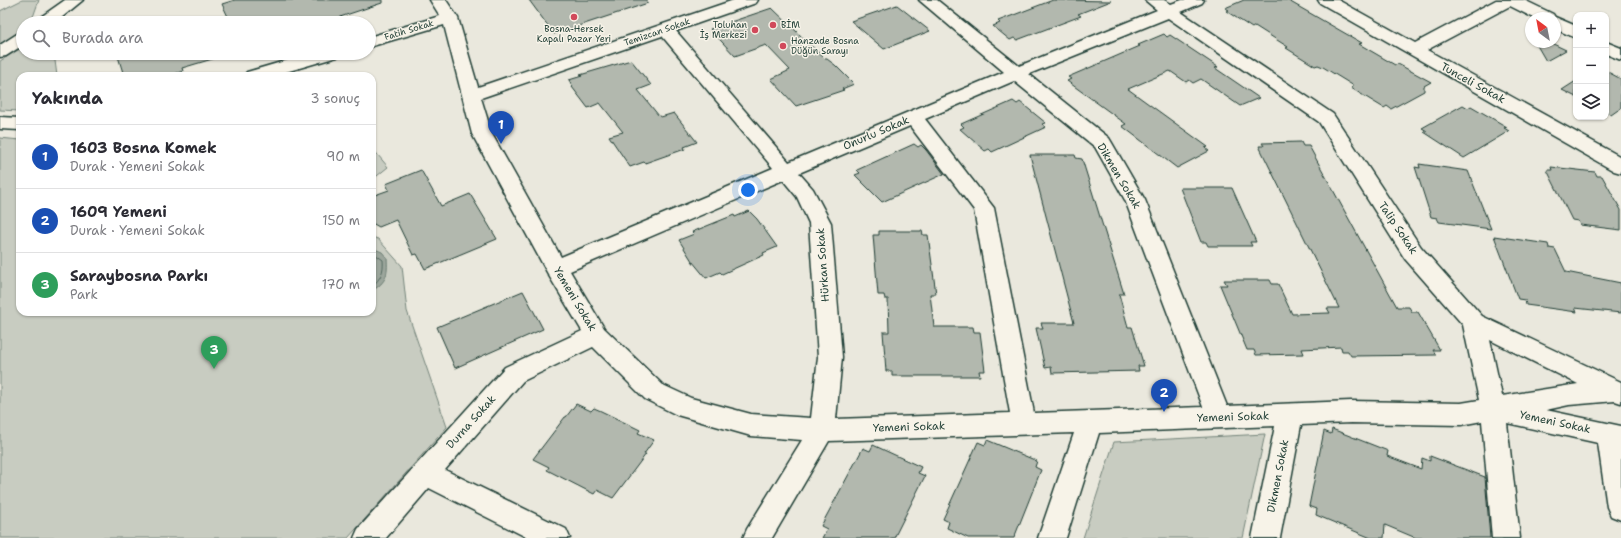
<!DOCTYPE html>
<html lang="tr">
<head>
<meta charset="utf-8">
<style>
	body { margin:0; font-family:"Shantell Sans",sans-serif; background:#f7f7f7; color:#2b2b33 }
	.controls { position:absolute; right:12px; top:12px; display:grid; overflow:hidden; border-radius:8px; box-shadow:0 1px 3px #0004 }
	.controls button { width:36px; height:36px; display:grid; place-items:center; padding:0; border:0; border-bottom:1px solid #e1e1e2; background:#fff; color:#2b2b33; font:20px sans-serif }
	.compass { position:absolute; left:1525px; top:12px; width:36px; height:36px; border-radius:50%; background:#fff; box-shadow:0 1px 3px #0004; rotate:328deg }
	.you { position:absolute; left:748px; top:190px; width:14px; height:14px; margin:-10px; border:3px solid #fff; border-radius:50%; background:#1a73e8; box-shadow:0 0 0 6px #1a73e833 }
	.badge { display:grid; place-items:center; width:26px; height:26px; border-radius:50%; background:#b45309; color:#fff; font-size:13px; font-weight:700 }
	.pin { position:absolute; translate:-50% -33px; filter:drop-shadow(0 1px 2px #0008) }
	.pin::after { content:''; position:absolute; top:21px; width:14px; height:12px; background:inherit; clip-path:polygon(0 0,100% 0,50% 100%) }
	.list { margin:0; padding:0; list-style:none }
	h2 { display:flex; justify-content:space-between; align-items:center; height:52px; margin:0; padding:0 16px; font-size:17px }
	h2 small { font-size:13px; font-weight:400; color:#7c7c81 }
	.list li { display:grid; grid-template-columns:26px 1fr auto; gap:12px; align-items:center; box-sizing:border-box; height:64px; padding:0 16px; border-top:1px solid #e1e1e2 }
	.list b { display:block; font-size:15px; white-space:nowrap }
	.list p { margin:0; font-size:13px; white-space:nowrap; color:#7c7c81 }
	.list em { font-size:13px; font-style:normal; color:#7c7c81 }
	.icon { flex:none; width:22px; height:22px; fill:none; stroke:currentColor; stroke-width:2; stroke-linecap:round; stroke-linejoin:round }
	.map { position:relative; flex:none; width:1621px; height:538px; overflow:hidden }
	.search { position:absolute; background:#fff; box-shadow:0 1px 3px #0004; left:16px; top:16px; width:360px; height:44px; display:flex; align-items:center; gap:10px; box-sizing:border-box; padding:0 14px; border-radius:22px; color:#7c7c81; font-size:15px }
	.panel { position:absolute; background:#fff; box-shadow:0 1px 3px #0004; left:16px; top:72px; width:360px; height:244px; border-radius:12px }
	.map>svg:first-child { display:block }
	.green { fill:#c8ccc1; stroke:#74847a }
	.water { fill:#9ca69c; stroke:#6a7c72 }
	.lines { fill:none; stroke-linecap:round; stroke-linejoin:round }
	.shore { stroke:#51675e; stroke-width:1 }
	.building { fill:#b2b8ae; stroke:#1f3d34 }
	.minor-casing { stroke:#1f3d34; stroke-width:3 }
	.minor { fill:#f7f3e8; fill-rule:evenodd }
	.poi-dot { fill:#d1495b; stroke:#f7f3e8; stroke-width:1.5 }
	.labels { text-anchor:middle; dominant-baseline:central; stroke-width:3; stroke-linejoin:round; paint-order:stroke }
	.far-poi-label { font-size:9px; fill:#1f3d34; stroke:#f7f3e8; text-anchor:start }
	.far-street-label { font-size:9px; fill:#1f3d34; stroke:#f7f3e8 }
	.street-label { font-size:11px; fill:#1f3d34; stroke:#f7f3e8 }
</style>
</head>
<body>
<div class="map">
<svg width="1621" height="538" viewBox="0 0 1621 538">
	<rect width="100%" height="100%" fill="#eae8dd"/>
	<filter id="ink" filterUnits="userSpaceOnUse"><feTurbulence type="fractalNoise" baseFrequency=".025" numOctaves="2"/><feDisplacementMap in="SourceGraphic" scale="8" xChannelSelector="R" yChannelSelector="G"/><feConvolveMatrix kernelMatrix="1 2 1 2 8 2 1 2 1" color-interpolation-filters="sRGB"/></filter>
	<g filter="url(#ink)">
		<!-- green -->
		<g class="green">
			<polygon points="22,0 39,0 33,17 28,23 23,23 23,29 19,33 0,44 0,11"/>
			<polygon points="23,47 23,53 54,53 57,76 20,76 20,111 0,110 0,61"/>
			<polygon points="0,138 20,140 20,312 372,312 372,237 378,239 402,266 407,311 447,427 348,538 0,538"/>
			<polygon points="372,148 388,167 372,180"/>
			<polygon points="1265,434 1243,538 1083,538 1114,442"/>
		</g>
		<!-- water -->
		<path class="water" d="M 372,248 L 382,252 L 387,258 C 388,275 387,281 372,291 Z"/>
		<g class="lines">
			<!-- shore -->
			<path class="shore" d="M 372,252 L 383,260 C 384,271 381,279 372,286"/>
		</g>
		<!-- building -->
		<g class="building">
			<polygon points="235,0 382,0 382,3 322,23 231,23 222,4"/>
			<polygon points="529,0 647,0 648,3 554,34"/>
			<polygon points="1053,0 1111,1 1078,14 1081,16 1017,40 1014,38 1010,40 993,26 1000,23 998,21"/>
			<polygon points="1244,0 1287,0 1362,43 1359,44 1395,65 1398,64 1431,82 1424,86 1424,91 1391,109 1387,106 1384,108 1351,88 1354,86 1323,67 1318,65 1315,66 1286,48 1288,47 1255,26 1252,28 1226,11 1229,10 1225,8"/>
			<polygon points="897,5 930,31 884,49 851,21"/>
			<polygon points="772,8 825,59 827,59 835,65 854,84 842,89 844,90 796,106 771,79 790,70 766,45 735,56 710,29"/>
			<polygon points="1164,34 1167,37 1170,35 1218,67 1215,68 1259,98 1240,106 1201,79 1193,83 1189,80 1186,82 1170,71 1128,89 1208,147 1205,148 1209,151 1177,168 1122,126 1126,124 1067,81 1071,79 1068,77 1140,46 1138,45"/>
			<polygon points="1535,42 1549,42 1566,50 1546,61"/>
			<polygon points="117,53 218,53 219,57 182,68 183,71 168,76 124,76"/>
			<polygon points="631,60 651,85 638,90 659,116 661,117 674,113 697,142 684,147 685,149 645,163 644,162 630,167 609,136 623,132 600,103 588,108 572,87 573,87 569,80 582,76 580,75"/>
			<polygon points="1606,71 1621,79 1621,108 1611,115 1606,112"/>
			<polygon points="1576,81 1576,97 1562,90"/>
			<polygon points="1013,101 1017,104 1020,102 1046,123 1042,124 1046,127 992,152 989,149 985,151 960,129 964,127 961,124"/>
			<polygon points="1463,105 1468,108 1471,106 1507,127 1504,128 1509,131 1464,158 1424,132 1427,131 1422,128"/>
			<polygon points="1301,142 1303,146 1309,146 1397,307 1409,307 1412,312 1418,312 1440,350 1433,350 1436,355 1351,356 1348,351 1342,351 1341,347 1302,349 1304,354 1256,355 1254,350 1247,350 1220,285 1227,285 1224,280 1270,280 1272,284 1278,284 1292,314 1330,313 1327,308 1339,308 1259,146 1264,146 1262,143"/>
			<polygon points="914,144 918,147 921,145 926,150 944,174 882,202 855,175 860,173 857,170"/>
			<polygon points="1030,155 1075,155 1076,158 1082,159 1124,294 1119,294 1128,327 1132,327 1144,366 1138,366 1139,371 1052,373 1051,367 1045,368 1036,328 1043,328 1041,323 1074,323"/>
			<polygon points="1419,164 1468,171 1491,229 1439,222 1437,218 1431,217 1415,167 1420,168"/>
			<polygon points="1551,167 1595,172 1597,176 1602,176 1621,210 1621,230 1580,225 1578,221 1572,220 1547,170 1552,170"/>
			<polygon points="421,170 441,206 470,194 497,239 425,269 417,254 413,255 396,220 379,227 372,223 372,196 389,190 386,184"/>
			<polygon points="1180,188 1232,188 1256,242 1250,242 1252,246 1208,246 1206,242 1201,242"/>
			<polygon points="749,211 757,219 777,247 763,253 764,255 722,274 720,272 706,278 692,261 679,240 694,234 692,232 734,215 735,217"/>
			<polygon points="879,231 922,231 923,235 928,235 936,294 930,294 934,327 973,327 974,332 980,332 985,371 979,371 980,376 892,376 892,371 886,371 883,332 889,332 888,299 885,299 884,295 878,295 873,235 879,235"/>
			<polygon points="1494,236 1548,244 1549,248 1555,249 1566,272 1621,283 1621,313 1575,308 1577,312 1526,305 1525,300 1518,299"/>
			<polygon points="523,291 543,329 455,368 437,327"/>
			<polygon points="576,404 591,411 594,408 601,411 640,430 638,433 654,440 644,454 646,454 613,498 597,490 594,494 547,470 549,467 533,459 565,417 566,417"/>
			<polygon points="1332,429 1388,451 1387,456 1421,469 1422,458 1430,461 1430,456 1485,477 1490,538 1416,538 1385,525 1384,538 1371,538 1316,515 1317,509 1309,506 1324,431 1331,434"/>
			<polygon points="987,440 1037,461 1035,467 1041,470 1014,538 968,538 947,528 949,522 943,519 978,442 985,445"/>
			<polygon points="873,445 921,467 918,473 925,476 894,538 822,538 827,529 821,526 863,448 870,451"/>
		</g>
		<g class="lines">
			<defs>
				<g id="minor">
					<polygon points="65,0 83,0 55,23 36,23 38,19"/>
					<path d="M 430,0 L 446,0 L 458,18 L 478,87 L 734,0 L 758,0 L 756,3 L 676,31 L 789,162 L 1004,72 L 919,0 L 937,0 L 1019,66 L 1157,10 L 1145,0 L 1164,0 L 1171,4 L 1182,0 L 1204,0 L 1202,3 L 1181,12 L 1333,114 L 1421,247 L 1482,316 L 1621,382 L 1621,403 L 1615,401 L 1569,405 L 1546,410 L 1621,426 L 1621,520 L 1611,516 L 1607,507 L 1598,443 L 1507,423 L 1520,538 L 1492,538 L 1482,421 L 1461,425 L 1351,423 L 1301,425 L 1280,538 L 1252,538 L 1275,426 L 1099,433 L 1066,538 L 1038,538 L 1074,433 L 829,441 L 772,538 L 743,538 L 747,529 L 802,440 L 751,436 L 677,415 L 645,399 L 593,347 L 523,381 L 445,470 L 566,529 L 570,538 L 528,538 L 429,488 L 386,538 L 354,538 L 358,529 L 505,367 L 582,331 L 548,274 L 472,134 L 444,25 L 369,47 L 369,37 L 440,16 ZM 1168,18 L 1319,122 L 1405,259 L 1463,325 L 1479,400 L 1461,403 L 1351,401 L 1227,406 L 1145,200 L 1112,143 L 1109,138 L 1029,74 ZM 662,36 L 773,168 L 561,257 L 492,134 L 481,98 ZM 1014,81 L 1095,147 L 1125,200 L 1203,407 L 1034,413 L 994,208 L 925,119 ZM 910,126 L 974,210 L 1010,413 L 836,419 L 842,357 L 831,223 L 813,189 L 799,173 ZM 783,180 L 797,197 L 809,223 L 818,357 L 811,418 L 751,414 L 691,398 L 663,385 L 604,328 L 570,271 ZM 1490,340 L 1578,384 L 1502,396 Z"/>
					<polygon points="1318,0 1338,0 1415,43 1496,0 1524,0 1553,14 1555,17 1576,26 1576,38 1555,29 1555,18 1534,18 1510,6 1427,50 1621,157 1621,173 1614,171 1320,3"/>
					<polygon points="23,33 23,45 6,56 0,57 0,45 17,34"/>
					<polygon points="1606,42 1621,48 1621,60 1606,54"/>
					<polygon points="312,53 340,53 337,57 272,76 244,76 247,72"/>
					<polygon points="0,117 20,118 20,130 0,129"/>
				</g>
			</defs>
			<!-- minor casing -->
			<use href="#minor" class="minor-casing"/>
			<!-- minor -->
			<use href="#minor" class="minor"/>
		</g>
	</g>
	<!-- markers -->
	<g class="poi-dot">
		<circle cx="574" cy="17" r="4"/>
		<circle cx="773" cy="25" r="4"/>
		<circle cx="755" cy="30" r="4"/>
		<circle cx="783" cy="46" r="4"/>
	</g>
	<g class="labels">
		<!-- far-poi labels -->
		<g class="far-poi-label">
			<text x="747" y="25" text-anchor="end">Toluhan<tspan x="747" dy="10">İş Merkezi</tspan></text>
			<text x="781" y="25">BİM</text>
			<text x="574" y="29" text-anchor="middle">Bosna-Hersek<tspan x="574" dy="10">Kapalı Pazar Yeri</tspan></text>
			<text x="791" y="41">Hanzade Bosna<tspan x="791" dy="10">Düğün Sarayı</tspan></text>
		</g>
		<!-- far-street labels -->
		<g class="far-street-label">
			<text transform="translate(409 30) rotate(-17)">Fatih Sokak</text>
			<text transform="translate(657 32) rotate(-19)">Temizcan Sokak</text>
		</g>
		<!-- street labels -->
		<g class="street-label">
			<text transform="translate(1473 83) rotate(29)">Tunceli Sokak</text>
			<text transform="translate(876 133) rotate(-23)">Onurlu Sokak</text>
			<text transform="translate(1119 176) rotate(59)">Dikmen Sokak</text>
			<text transform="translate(1398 228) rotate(56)">Talip Sokak</text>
			<text transform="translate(823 265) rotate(-94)">Hürkan Sokak</text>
			<text transform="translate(575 299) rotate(59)">Yemeni Sokak</text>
			<text transform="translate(1233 417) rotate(-2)">Yemeni Sokak</text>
			<text transform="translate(471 422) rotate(-48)">Durna Sokak</text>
			<text transform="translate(1555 422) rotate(12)">Yemeni Sokak</text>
			<text transform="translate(909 427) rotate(-2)">Yemeni Sokak</text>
			<text transform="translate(1278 476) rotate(-79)">Dikmen Sokak</text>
		</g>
	</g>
</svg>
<div class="controls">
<button>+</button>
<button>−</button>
<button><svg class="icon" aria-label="layers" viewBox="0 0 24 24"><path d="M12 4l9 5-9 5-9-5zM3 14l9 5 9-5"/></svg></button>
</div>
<svg class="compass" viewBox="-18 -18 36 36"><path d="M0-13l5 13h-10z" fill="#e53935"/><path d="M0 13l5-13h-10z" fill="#7c7c81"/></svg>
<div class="you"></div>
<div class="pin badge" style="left:501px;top:144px;background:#1a4fb4">1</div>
<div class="pin badge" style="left:1164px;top:412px;background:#1a4fb4">2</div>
<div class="pin badge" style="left:214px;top:369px;background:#2e9e5b">3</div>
<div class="search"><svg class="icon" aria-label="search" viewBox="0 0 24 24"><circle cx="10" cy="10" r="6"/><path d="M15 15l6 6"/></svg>Burada ara</div>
<section class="panel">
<h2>Yakında<small>3 sonuç</small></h2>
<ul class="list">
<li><span class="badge" style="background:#1a4fb4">1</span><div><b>1603 Bosna Komek</b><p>Durak · Yemeni Sokak</p></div><em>90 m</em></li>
<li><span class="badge" style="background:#1a4fb4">2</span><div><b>1609 Yemeni</b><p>Durak · Yemeni Sokak</p></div><em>150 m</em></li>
<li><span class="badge" style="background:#2e9e5b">3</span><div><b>Saraybosna Parkı</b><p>Park</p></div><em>170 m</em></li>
</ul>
</section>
</div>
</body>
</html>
